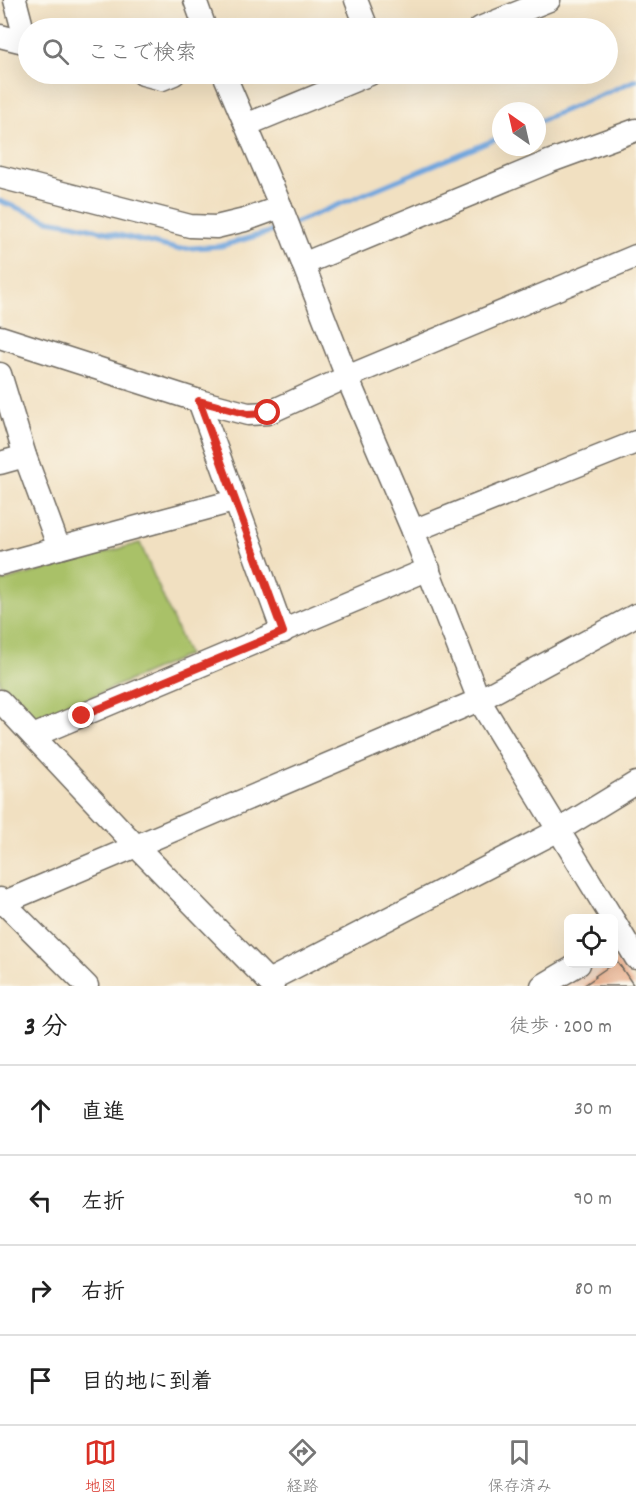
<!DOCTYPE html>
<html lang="ja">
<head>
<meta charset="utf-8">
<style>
	body { margin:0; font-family:Dekko,"Klee One",sans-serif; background:#f6f6f6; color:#222 }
	.controls { position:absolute; right:18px; bottom:18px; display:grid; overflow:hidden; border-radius:9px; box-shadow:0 6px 24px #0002 }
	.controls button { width:54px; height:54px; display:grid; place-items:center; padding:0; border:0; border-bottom:2px solid #e0e0e0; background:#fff; color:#222; font:30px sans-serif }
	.compass { position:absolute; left:492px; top:102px; width:54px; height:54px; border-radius:50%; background:#fff; box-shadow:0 6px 24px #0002; rotate:326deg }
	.stop { position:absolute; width:18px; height:18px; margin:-14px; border:4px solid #d93025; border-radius:50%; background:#fff }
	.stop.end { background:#d93025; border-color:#fff; box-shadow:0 2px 6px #0008 }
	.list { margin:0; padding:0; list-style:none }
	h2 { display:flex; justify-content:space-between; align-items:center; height:78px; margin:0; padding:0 24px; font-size:26px }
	h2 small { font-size:20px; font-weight:400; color:#767676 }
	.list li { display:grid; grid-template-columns:39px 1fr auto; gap:18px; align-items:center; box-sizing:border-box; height:90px; padding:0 24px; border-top:2px solid #e0e0e0 }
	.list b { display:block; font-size:22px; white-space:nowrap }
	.list em { font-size:20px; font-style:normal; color:#767676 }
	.icon { flex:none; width:33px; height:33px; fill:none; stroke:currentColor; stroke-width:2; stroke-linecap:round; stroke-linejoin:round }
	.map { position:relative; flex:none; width:636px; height:986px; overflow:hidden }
	.search { position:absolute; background:#fff; box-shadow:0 6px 24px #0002; left:18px; right:18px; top:18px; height:66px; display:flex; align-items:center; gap:15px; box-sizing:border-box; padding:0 21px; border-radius:33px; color:#767676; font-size:22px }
	.sheet { height:438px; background:#fff }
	nav { display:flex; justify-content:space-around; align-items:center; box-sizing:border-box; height:84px; border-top:2px solid #e0e0e0; background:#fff; font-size:16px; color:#767676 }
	nav a { display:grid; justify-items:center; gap:3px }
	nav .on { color:#d93025 }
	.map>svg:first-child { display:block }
	.built { fill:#f2d4be }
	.green { fill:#a9c167; stroke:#6a7649; stroke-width:1.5 }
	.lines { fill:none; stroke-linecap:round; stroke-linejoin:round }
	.stream { stroke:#70a5dd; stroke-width:5 }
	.building { fill:#eaa37a }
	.minor-casing { stroke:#706a60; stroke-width:25 }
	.minor { stroke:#fff; stroke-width:22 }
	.route { stroke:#d93025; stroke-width:8 }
</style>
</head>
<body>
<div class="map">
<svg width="636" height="986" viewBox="0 0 636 986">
	<rect width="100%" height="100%" fill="#fbf7ec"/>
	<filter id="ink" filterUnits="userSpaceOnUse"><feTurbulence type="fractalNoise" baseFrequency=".0167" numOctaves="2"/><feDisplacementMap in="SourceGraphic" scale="12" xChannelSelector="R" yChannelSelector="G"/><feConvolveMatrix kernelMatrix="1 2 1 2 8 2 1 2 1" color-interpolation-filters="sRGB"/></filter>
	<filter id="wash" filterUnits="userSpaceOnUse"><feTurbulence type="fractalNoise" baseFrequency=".008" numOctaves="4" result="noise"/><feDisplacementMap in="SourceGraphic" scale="24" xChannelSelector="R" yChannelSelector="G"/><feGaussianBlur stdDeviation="1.35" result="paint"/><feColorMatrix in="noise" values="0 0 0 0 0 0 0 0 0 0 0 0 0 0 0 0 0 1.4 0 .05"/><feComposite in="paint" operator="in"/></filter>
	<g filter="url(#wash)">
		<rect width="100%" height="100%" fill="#f1e0c1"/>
		<!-- built -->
		<polygon class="built" points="614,954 620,959 636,986 559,986 597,964 614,964"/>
		<!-- green -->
		<polygon class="green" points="140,543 188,655 36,721 0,683 0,582"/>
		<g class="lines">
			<!-- stream -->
			<g class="stream">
				<polyline points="537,122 636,80"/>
				<polyline points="0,201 48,220 73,224 177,249 221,246 284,228"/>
				<polyline points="292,224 501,137"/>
			</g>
		</g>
		<g id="blocks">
			<!-- building -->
			<polygon class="building" points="617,961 634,986 583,986 596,977 595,976"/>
		</g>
	</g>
	<g filter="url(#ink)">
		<use href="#blocks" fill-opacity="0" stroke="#706a60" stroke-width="1.5"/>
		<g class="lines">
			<defs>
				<g id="minor">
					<polyline points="15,0 26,42"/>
					<polyline points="195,0 205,28"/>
					<polyline points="356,0 367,28"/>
					<polyline points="480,28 549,0"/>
					<polyline points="0,36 28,43"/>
					<polyline points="143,74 162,79 174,74"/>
					<polyline points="224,74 281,207 347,377 413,531 479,700 612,918"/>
					<polyline points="246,125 370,74"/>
					<polyline points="0,177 190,226 216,227 245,220 281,207"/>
					<polyline points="303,264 551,161 636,130"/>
					<polyline points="0,337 199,401 248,414 268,413 347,377 636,256"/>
					<polyline points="0,374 25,456 59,548"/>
					<polyline points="199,401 283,632"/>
					<polyline points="0,463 25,456"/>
					<polyline points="413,531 636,442"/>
					<polyline points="0,564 234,501"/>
					<polyline points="0,701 136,846 273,986"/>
					<polyline points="33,736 429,569"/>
					<polyline points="0,899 87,986"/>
					<polyline points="0,904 479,700 636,615"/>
					<polyline points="614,921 636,958"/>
					<polyline points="268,981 559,830 636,783"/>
					<polyline points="542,986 579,964"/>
				</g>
			</defs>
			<!-- minor casing -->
			<use href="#minor" class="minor-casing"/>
			<!-- minor -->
			<use href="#minor" class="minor"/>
		</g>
	</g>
	<g class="lines" filter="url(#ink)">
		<!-- route -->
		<polyline class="route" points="82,716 283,632 199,401 248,414 268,413"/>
	</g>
</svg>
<div class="controls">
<button><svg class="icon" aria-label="locate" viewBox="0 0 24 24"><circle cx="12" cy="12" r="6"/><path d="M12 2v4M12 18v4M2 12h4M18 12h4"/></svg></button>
</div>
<svg class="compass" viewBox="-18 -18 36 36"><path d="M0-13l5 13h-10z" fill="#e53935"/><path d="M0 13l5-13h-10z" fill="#767676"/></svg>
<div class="stop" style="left:268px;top:413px"></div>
<div class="stop end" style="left:82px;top:716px"></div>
<div class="search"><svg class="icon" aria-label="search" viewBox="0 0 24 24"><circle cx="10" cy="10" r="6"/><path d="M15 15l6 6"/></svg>ここで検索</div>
</div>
<section class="sheet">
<h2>3 分<small>徒歩 · 200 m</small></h2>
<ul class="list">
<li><svg class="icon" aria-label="ahead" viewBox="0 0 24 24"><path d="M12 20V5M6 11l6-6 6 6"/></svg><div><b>直進</b></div><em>30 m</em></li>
<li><svg class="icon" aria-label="left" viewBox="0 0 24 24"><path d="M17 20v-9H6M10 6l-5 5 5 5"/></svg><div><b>左折</b></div><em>90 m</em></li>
<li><svg class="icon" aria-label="right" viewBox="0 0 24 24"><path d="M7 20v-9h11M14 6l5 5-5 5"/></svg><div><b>右折</b></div><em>80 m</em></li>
<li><svg class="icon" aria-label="arrive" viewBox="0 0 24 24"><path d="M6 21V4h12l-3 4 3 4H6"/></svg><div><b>目的地に到着</b></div></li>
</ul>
</section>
<nav>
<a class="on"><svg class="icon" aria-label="map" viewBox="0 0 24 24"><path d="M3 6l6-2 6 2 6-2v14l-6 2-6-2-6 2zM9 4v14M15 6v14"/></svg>地図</a>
<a><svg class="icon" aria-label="directions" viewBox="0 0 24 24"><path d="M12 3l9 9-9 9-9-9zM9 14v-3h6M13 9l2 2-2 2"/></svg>経路</a>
<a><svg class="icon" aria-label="saved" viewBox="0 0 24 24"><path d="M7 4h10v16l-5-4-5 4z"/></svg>保存済み</a>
</nav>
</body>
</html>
